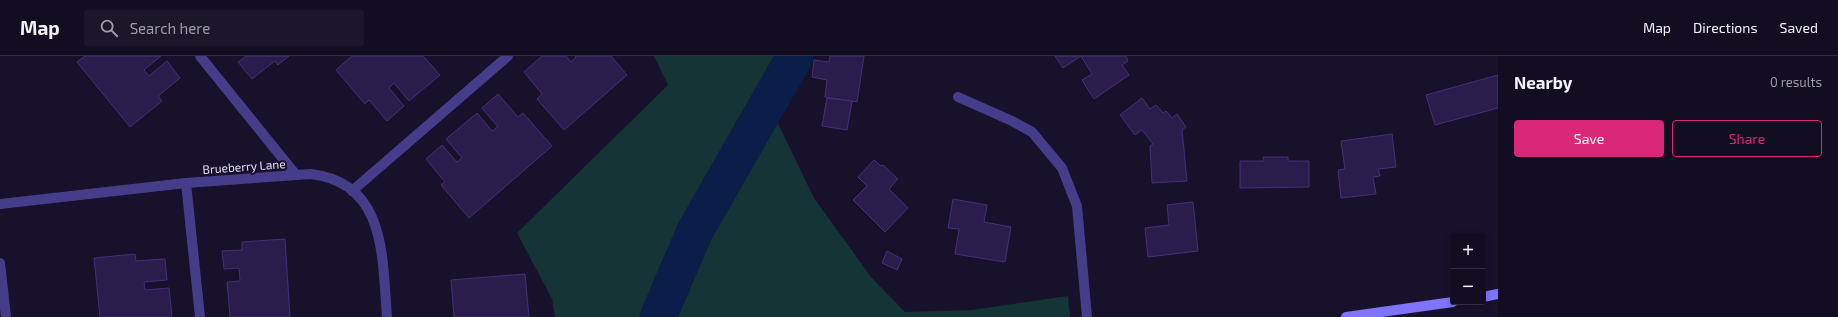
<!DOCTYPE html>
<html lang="en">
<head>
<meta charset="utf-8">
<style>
	body { margin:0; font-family:"Exo 2",sans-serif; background:#1b1629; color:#f1f3f6 }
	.controls { position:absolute; right:12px; bottom:12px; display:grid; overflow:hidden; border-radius:4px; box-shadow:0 2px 6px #0003 }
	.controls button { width:36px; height:36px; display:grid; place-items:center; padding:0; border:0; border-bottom:1px solid #312d3e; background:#120d20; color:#f1f3f6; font:20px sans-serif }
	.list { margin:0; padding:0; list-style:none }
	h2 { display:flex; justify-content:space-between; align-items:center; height:52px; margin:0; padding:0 16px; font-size:17px }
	h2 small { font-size:13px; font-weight:400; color:#9c9ca5 }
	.actions { display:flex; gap:8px; padding:12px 16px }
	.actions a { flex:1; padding:9px 0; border:1px solid #db2777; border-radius:4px; text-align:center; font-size:14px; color:#db2777 }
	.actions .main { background:#db2777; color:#fff }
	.icon { flex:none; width:22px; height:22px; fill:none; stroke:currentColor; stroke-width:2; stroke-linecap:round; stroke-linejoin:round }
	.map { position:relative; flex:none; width:1498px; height:261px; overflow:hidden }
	header { display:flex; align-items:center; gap:24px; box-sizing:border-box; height:56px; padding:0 20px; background:#120d20; border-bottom:1px solid #312d3e }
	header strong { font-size:19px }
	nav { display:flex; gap:22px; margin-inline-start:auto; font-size:14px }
	.search { width:280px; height:36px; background:#1b1629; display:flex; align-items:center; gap:10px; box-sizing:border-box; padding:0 14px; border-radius:4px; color:#9c9ca5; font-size:15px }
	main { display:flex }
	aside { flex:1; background:#120d20 }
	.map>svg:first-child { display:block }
	.green { fill:#143435 }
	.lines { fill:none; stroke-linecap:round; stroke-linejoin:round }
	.river { stroke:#0b1e4a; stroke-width:37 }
	.building { fill:#2a1d4c; stroke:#433078 }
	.lane { stroke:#453d8a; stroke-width:10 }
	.street { stroke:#453d8a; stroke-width:10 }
	.secondary { stroke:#8073fe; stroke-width:10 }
	.labels { text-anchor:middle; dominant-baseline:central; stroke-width:4; stroke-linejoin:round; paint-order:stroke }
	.street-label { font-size:12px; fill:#e2dcff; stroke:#18112b }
</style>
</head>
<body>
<header>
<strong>Map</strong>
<div class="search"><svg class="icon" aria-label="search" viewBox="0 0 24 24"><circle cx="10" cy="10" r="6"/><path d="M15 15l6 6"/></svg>Search here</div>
<nav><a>Map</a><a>Directions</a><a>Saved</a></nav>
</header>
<main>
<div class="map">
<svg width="1498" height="261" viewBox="0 0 1498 261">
	<rect width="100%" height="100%" fill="#18112b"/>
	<!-- green -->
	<polygon class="green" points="654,0 802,0 773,57 814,142 871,221 905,256 972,254 1068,240 1070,261 555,261 552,243 517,177 668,29"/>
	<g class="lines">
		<!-- river -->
		<polyline class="river" points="658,261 695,175 795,0"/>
	</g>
	<!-- building -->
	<g class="building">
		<polygon points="85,0 161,0 144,14 149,20 167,5 180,22 158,40 162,45 130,71 77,6"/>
		<polygon points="246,0 289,0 278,9 275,5 252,23 238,6"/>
		<polygon points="352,0 423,0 440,19 409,45 394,27 389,32 404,50 387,65 369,44 365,48 336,14"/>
		<polygon points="542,0 566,0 571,6 576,1 575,0 611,0 627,19 564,74 537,43 542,38 524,16"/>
		<polygon points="830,0 864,0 857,46 825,41 827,24 812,21 814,4 829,6"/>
		<polygon points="1055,0 1126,0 1128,5 1122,9 1129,19 1094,43 1082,24 1092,18 1081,0 1063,12"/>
		<polygon points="1498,19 1498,52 1435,69 1426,39"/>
		<polygon points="498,38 518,61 523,57 552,90 469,162 441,129 445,126 426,103 442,89 457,106 462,102 446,83 477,57 492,75 498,71 482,52"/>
		<polygon points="827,42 852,45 847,74 822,70"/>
		<polygon points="1142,42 1150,53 1156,49 1163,57 1166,55 1172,62 1177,58 1186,71 1182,74 1187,125 1152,127 1150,90 1153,88 1142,74 1135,79 1120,59"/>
		<polygon points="1392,78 1396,111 1378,113 1380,120 1373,121 1376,138 1341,142 1338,114 1345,113 1341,85"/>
		<polygon points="1263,101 1288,101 1288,105 1309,105 1309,131 1240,132 1240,105 1264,105"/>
		<polygon points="874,104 881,110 883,109 898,123 889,133 908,152 885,176 853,144 867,130 858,121"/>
		<polygon points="953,143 987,149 984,166 1011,171 1005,206 955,198 959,173 948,172"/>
		<polygon points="1193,146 1198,195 1148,201 1145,172 1169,169 1167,149"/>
		<polygon points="285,183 290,261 230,261 227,226 240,225 239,212 224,213 222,195 242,194 242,186"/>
		<polygon points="887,195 902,203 897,214 882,207"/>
		<polygon points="135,198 136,205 165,203 167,224 144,226 145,234 169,232 172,261 100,261 94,202"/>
		<polygon points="525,218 529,261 454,261 451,224"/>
	</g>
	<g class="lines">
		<!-- lane -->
		<g class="lane">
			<polyline points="200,0 296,119"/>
			<polyline points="186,127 200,261"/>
			<polyline points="352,135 508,0"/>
		</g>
		<!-- street -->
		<g class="street">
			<polyline points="958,41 1012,65 1032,76 1062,112 1077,150 1087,261"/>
			<path d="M 0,148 L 186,127 L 311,118 C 387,127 382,202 387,261"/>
			<polyline points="0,207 6,261"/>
		</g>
		<!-- secondary -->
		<g class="secondary">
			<polyline points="1483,241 1498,238"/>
			<polyline points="1346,261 1453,246"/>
		</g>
	</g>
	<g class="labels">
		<!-- street labels -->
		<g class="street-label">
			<text transform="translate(244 110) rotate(-4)">Brueberry Lane</text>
		</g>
	</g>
</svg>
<div class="controls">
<button>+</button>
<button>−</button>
</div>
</div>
<aside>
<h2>Nearby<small>0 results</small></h2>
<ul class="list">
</ul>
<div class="actions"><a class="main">Save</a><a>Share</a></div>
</aside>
</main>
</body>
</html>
